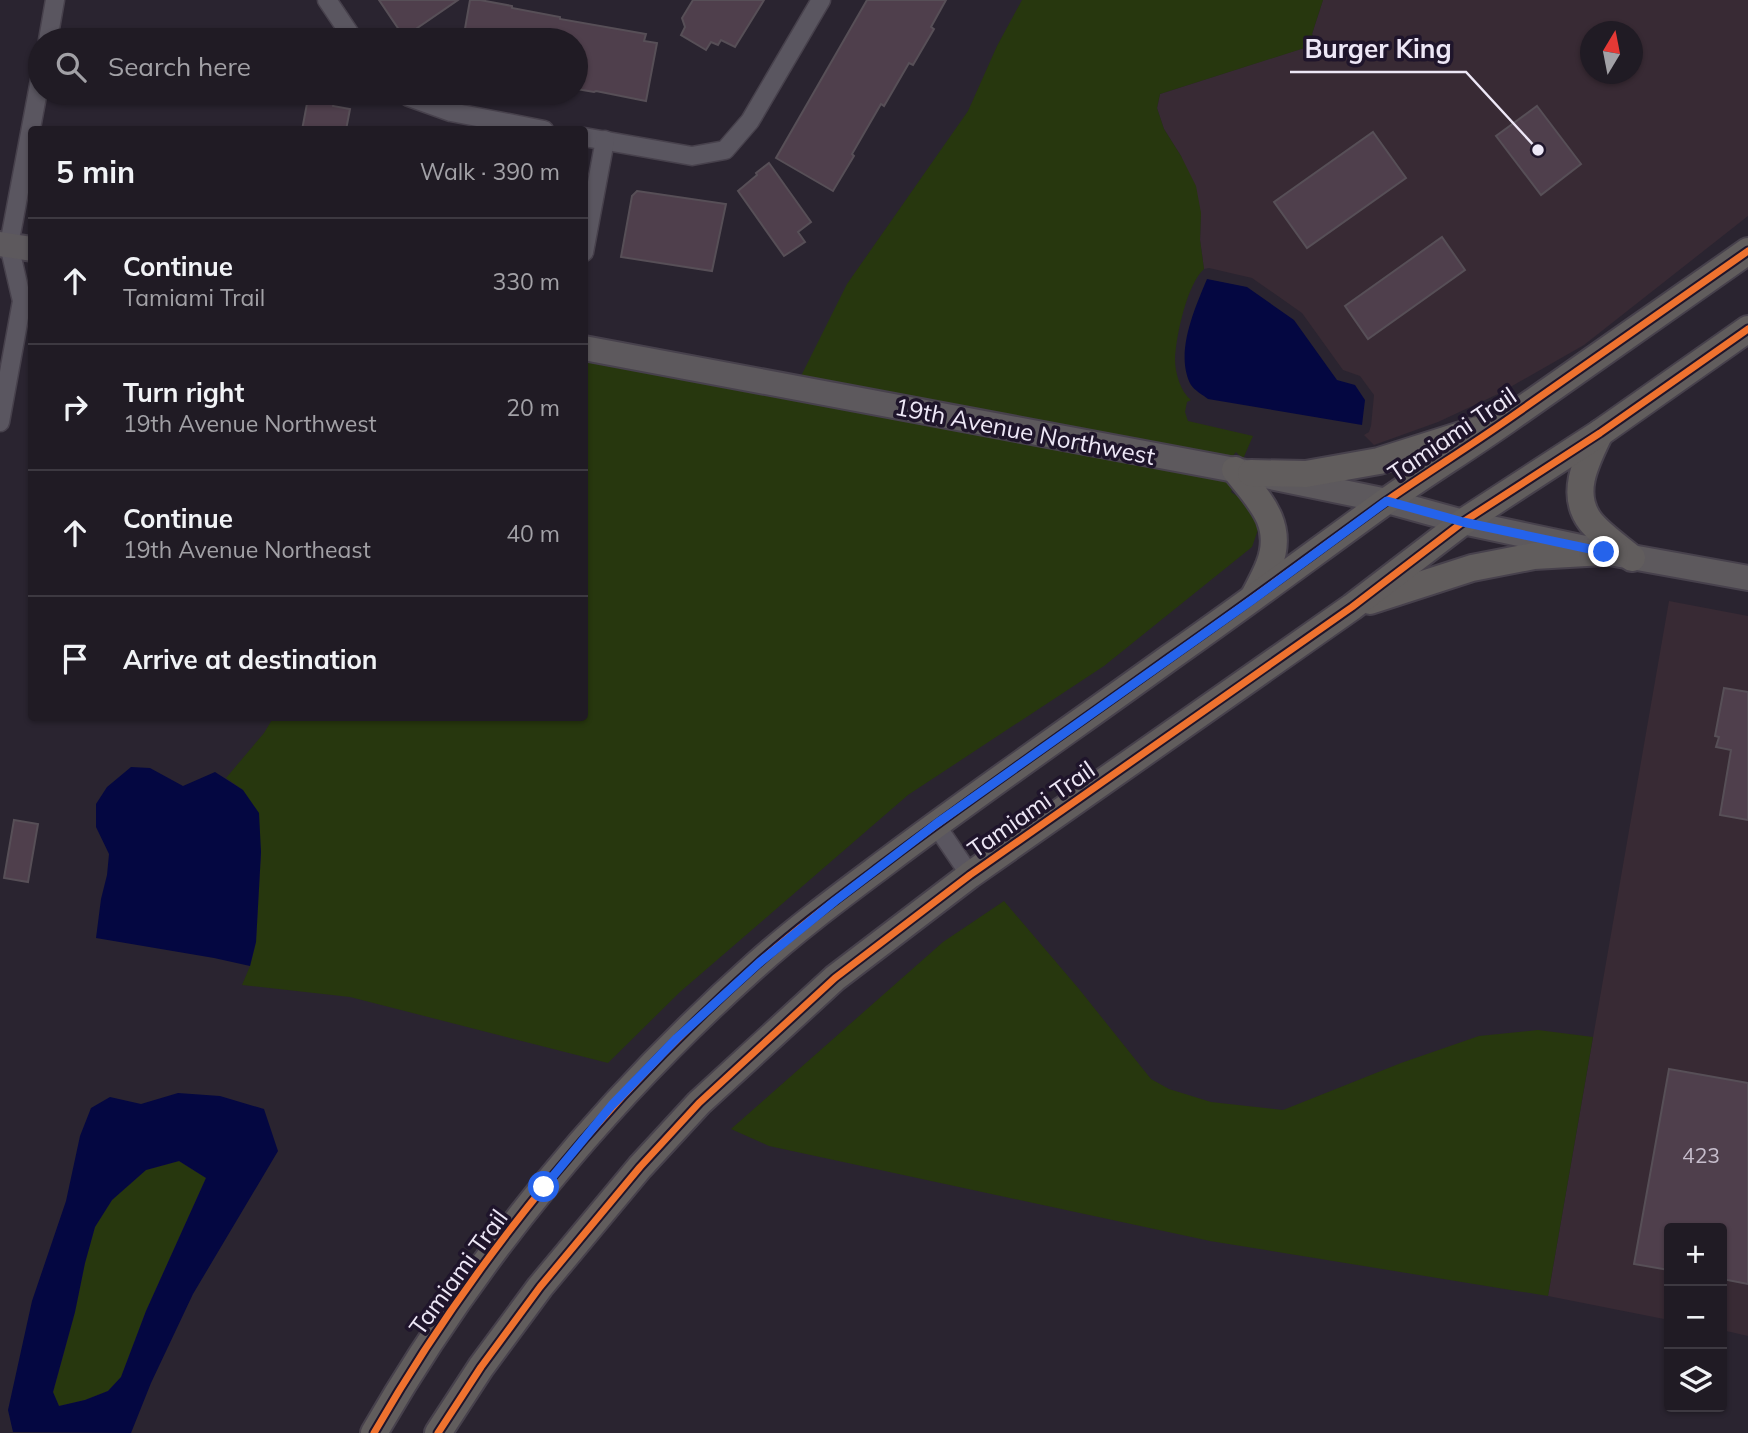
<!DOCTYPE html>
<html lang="en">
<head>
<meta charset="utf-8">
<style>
	body { margin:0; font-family:Mulish,sans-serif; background:#2d2831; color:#f1f3f6 }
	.controls { position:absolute; right:21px; bottom:21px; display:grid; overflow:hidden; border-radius:7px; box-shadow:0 2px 5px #0004 }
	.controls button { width:63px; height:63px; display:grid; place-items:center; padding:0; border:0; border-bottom:2px solid #3d3941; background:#201b24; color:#f1f3f6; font:35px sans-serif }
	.compass { position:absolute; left:1580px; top:21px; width:63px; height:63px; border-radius:50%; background:#201b24; box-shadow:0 2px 5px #0004; rotate:10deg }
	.stop { position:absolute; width:21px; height:21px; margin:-16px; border:5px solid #2563eb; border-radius:50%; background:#fff }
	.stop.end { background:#2563eb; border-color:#fff; box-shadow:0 2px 7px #0008 }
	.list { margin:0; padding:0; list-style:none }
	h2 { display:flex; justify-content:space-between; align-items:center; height:91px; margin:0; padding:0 28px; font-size:30px }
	h2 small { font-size:23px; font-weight:400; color:#a2a1a6 }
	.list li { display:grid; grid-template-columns:46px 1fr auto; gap:21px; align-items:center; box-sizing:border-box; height:126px; padding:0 28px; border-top:2px solid #3d3941 }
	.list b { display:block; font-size:26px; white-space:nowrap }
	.list p { margin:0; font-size:23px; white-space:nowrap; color:#a2a1a6 }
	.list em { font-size:23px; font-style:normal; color:#a2a1a6 }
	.icon { flex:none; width:38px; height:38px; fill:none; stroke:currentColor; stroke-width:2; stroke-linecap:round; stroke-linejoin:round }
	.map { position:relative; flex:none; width:1748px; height:1433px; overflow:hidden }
	.search { position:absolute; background:#201b24; box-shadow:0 2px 5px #0004; left:28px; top:28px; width:560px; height:77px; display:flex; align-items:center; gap:18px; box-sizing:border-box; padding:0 24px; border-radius:38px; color:#a2a1a6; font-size:26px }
	.panel { position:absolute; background:#201b24; box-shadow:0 2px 5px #0004; left:28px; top:126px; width:560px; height:595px; border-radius:7px }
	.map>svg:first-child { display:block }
	.commercial { fill:#382a34; fill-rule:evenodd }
	.green { fill:#27370e }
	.water { fill:#040741; fill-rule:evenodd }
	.building { fill:#4f3f4c; stroke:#574f57; stroke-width:2 }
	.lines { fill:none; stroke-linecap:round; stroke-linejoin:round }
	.street-casing { stroke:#47414c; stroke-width:21 }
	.secondary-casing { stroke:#47414c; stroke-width:28 }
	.primary-casing { stroke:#47414c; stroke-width:30 }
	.street { stroke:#5a5660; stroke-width:18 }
	.secondary { stroke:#5d595d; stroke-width:24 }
	.primary { stroke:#615d5d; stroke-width:26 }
	.cycleway-casing { stroke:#1f152b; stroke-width:11 }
	.cycleway { stroke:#ef722f; stroke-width:7 }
	.route { stroke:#2563eb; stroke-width:9 }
	.labels { text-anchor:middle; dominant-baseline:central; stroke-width:7; stroke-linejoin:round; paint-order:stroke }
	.number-label { font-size:21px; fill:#c6bdcc }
	.street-label { font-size:24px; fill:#ede7f6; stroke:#1f152b }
	.leader { fill:none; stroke:#ede7f6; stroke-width:2.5 }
	.callout-dot { fill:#ede7f6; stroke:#1f152b; stroke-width:2.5 }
	.callout-label { font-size:26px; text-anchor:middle; font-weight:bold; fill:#ede7f6; stroke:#1f152b; stroke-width:7; stroke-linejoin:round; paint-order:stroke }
</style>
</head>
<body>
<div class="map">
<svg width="1748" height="1433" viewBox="0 0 1748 1433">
	<rect width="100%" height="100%" fill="#2a2430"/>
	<!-- commercial -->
	<g class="commercial">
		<path d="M 1323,0 L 1748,0 L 1748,216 L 1584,345 L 1498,394 L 1438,422 L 1374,445 L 1364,435 L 1369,432 L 1371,426 L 1374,395 L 1360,376 L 1343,370 L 1302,313 L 1252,278 L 1209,268 L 1204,269 L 1200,240 L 1201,213 L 1181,156 L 1164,129 L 1157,108 L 1160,94 L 1316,44 L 1312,34 ZM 1590,32 L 1632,32 L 1632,74 L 1590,74 Z"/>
		<polygon points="1669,601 1748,616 1748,1336 1722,1330 1722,1228 1669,1228 1669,1320 1548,1296"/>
	</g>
	<!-- green -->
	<g class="green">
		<path d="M 1022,0 L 1323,0 L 1312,34 L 1317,44 L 1160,94 L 1157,108 L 1164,129 L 1181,156 L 1196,186 L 1201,213 L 1200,240 L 1204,269 C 1187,284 1176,336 1175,359 C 1175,372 1180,391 1191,400 L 1187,402 L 1185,412 L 1188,421 L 1253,436 L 1243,459 L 1236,452 L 1232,457 L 801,376 L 847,284 L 968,111 L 997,46 Z"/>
		<polygon points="585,362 1229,482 1233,487 1231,492 1246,502 1260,524 1252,547 1104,666 908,795 680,992 608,1063 350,997 242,985 250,966 256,942 261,852 243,790 226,778 264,733 273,718 584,718"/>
		<polygon points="1004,901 1079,989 1151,1079 1169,1089 1211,1102 1283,1110 1401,1063 1479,1036 1538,1030 1593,1037 1548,1296 1210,1241 769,1146 731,1129 943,942"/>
		<polygon points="179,1161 206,1178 146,1311 121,1377 108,1391 85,1400 59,1406 53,1393 75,1312 85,1263 95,1227 112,1200 146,1170"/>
	</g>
	<!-- water -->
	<g class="water">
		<path d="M 1207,279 L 1247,287 L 1294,320 L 1337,380 L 1355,385 L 1365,400 L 1362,425 L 1208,399 C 1203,395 1194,390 1191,385 C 1174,354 1195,308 1207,279 Z"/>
		<polygon points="131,767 150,768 183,786 215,772 243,790 259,813 261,852 256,942 250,966 214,958 96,938 101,899 107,875 109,854 96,827 96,804 107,787"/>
		<path d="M 178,1093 L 220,1096 L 264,1109 L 278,1151 L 193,1294 L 151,1383 L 131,1433 L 13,1432 L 8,1410 L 32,1301 L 66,1201 L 80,1136 L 91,1108 L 110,1097 L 141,1104 ZM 179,1161 L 206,1178 L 146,1311 L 121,1377 L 108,1391 L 85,1400 L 59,1406 L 53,1392 L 75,1312 L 85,1263 L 95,1227 L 112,1200 L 146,1170 Z"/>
	</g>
	<!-- building -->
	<g class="building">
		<polygon points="379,0 458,0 404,37"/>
		<polygon points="470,0 480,0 512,6 512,8 560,17 560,19 646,34 644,41 657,43 646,101 596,91 594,92 576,89 576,40 463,40"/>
		<polygon points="693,0 764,0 735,47 721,40 718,45 711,42 706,50 681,35 685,27 682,18"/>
		<polygon points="867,0 946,0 931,27 934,29 913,65 909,63 884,106 881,104 852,154 854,156 833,191 776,158"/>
		<polygon points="309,93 335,93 333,106 350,109 346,130 302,130"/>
		<polygon points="1537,106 1581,164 1541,195 1496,136"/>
		<polygon points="1373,132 1406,178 1307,248 1274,202"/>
		<polygon points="769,163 811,222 798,232 805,242 784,256 738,191 757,175 756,173"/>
		<polygon points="637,191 726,204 712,271 621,257 632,196"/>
		<polygon points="1442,237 1465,270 1368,339 1345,306"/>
		<polygon points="1724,688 1748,692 1748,820 1720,815 1731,750 1716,747 1719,737 1715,736"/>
		<polygon points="14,820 38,824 28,882 4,878"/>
		<polygon points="1669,1069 1748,1083 1748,1284 1722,1279 1722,1228 1669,1228 1669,1270 1634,1264"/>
	</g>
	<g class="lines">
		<defs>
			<g id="street">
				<polyline points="327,0 354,40"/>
				<polyline points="48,40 55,0"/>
				<polyline points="403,93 409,97 451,112 544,130"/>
				<polyline points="584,137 692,156 725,150 750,121 821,0"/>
				<polyline points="584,252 605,140"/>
				<polyline points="0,422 22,301 9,245 40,80"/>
				<polyline points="936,825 970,875"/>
			</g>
			<g id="secondary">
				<polyline points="0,244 32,249"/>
				<polyline points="584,348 1251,473 1387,501 1463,522 1604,552 1748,578"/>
			</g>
			<g id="primary">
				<path d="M 1600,433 C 1587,460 1569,493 1590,521 C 1600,534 1619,547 1632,558"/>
				<path d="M 1235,470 C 1259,500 1285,524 1269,565 C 1265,576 1259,586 1254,596"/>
				<polyline points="1251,473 1306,474 1379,461 1477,430"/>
				<polyline points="1370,601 1472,568 1534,556 1604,552"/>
				<path d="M 374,1433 C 474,1259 606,1099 756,965 C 797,928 842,895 886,862 C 979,792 1075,726 1169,658 C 1242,607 1313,554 1385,502 C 1425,474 1467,448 1507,420 C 1588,364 1668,307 1748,251"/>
				<polyline points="438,1433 481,1367 540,1287 640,1167 699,1103 835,978 970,875 1352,607 1463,522 1600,433 1748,329"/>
			</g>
		</defs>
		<!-- street casing -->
		<use href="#street" class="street-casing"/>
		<!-- secondary casing -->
		<use href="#secondary" class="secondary-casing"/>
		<!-- primary casing -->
		<use href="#primary" class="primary-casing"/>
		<!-- street -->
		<use href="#street" class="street"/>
		<!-- secondary -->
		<use href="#secondary" class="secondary"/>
		<!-- primary -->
		<use href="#primary" class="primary"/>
		<defs>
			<g id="cycleway">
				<path d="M 374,1433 C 474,1259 606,1099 756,965 C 797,928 842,895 886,862 C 979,792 1075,726 1169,658 C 1242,607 1313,554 1385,502 C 1425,474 1467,448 1507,420 C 1588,364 1668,307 1748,251"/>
				<polyline points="438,1433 481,1367 540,1287 640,1167 699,1103 835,978 970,875 1352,607 1463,522 1600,433 1748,329"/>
			</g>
		</defs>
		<!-- cycleway casing -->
		<use href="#cycleway" class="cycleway-casing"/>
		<!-- cycleway -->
		<use href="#cycleway" class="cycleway"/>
	</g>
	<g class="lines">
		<!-- route -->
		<polyline class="route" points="544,1187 612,1105 677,1038 759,963 835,901 936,824 1252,600 1387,501 1463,522 1604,552"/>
	</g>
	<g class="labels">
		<!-- number labels -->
		<g class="number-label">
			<text x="1701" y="1155">423</text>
		</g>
		<!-- street labels -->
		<g class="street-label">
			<text transform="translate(1025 431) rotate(11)">19th Avenue Northwest</text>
			<text transform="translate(1452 434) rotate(-34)">Tamiami Trail</text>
			<text transform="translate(1031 809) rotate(-35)">Tamiami Trail</text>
			<text transform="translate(458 1272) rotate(-54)">Tamiami Trail</text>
		</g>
	</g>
	<!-- callouts -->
	<path class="leader" d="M1538 150L1466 72H1290"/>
	<circle class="callout-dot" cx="1538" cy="150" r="7"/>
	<g class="callout-label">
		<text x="1378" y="58">Burger King</text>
	</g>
</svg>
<div class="controls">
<button>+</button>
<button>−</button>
<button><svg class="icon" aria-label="layers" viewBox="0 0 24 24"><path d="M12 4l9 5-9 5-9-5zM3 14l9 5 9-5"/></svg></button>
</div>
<svg class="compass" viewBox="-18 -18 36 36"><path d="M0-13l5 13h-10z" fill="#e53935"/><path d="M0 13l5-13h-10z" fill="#a2a1a6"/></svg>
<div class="stop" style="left:544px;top:1187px"></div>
<div class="stop end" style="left:1604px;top:552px"></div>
<div class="search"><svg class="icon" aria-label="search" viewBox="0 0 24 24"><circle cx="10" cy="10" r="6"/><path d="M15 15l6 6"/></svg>Search here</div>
<section class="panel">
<h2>5 min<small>Walk · 390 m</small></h2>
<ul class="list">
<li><svg class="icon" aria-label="ahead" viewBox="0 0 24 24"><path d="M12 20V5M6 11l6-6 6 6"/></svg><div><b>Continue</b><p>Tamiami Trail</p></div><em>330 m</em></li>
<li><svg class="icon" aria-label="right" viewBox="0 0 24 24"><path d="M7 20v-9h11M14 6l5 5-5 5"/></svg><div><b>Turn right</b><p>19th Avenue Northwest</p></div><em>20 m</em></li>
<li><svg class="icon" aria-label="ahead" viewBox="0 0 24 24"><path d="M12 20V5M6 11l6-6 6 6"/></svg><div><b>Continue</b><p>19th Avenue Northeast</p></div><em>40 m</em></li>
<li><svg class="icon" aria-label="arrive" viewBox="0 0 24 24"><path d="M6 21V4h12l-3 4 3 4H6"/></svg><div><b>Arrive at destination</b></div></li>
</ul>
</section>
</div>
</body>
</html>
